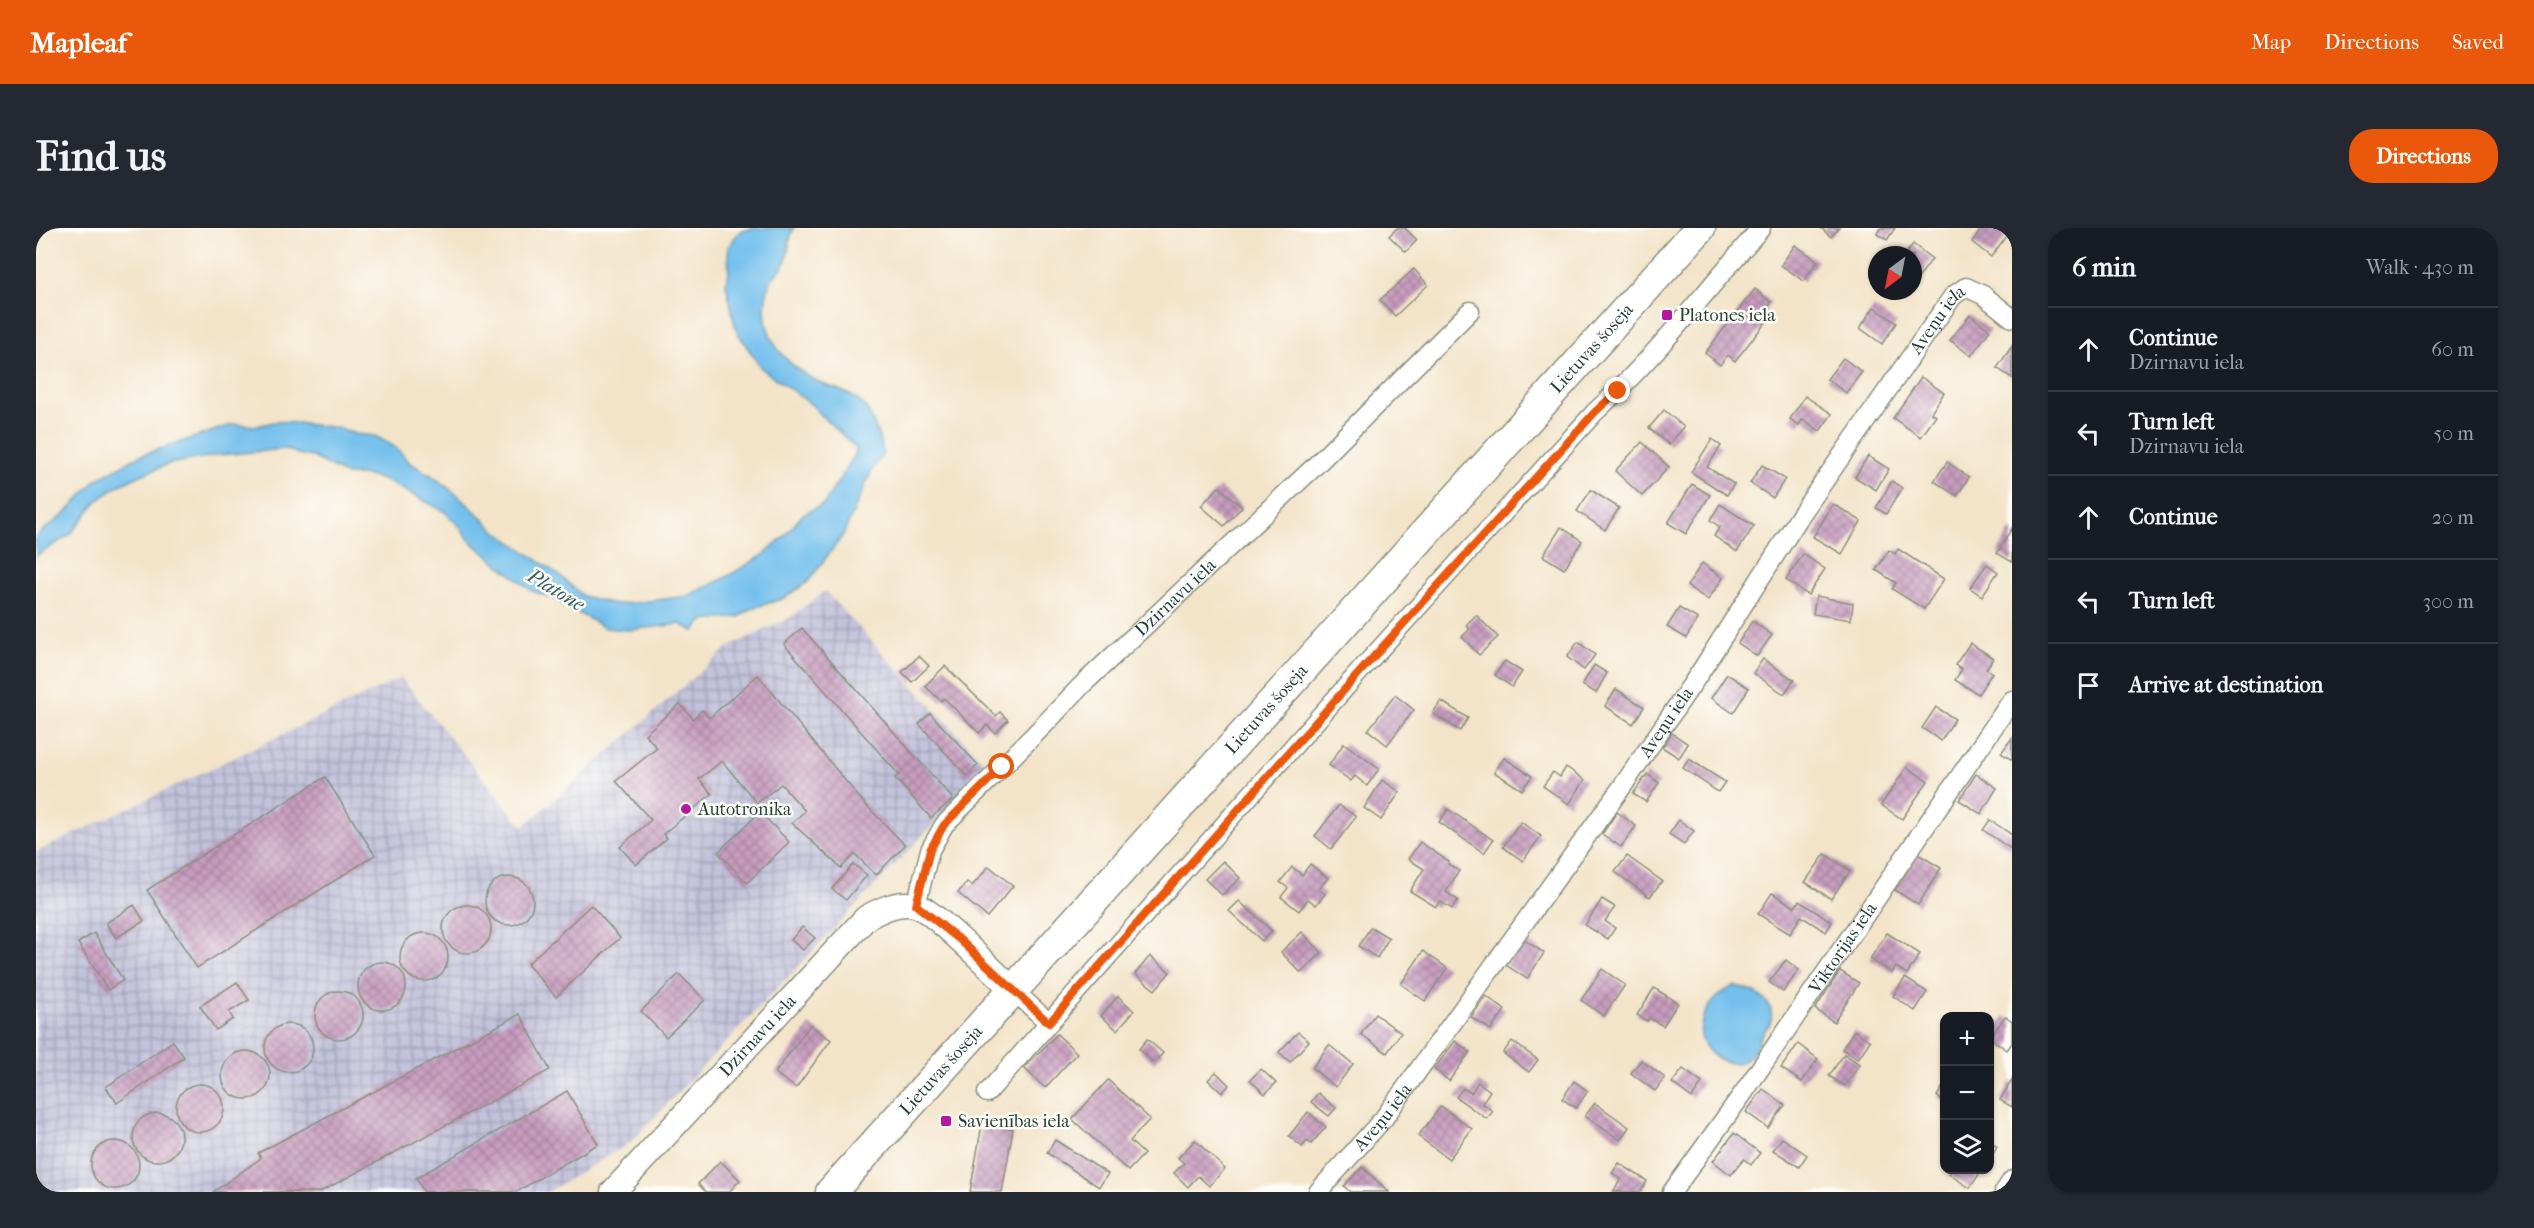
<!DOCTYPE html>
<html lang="en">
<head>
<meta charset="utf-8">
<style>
	body { margin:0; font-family:"IM FELL French Canon",serif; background:#242831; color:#f1f3f6 }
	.controls { position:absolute; right:18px; bottom:18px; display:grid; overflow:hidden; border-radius:12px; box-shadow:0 2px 4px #0004 }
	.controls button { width:54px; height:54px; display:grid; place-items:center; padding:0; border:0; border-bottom:2px solid #363941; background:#171b24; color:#f1f3f6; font:30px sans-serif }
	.compass { position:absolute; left:1832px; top:18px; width:54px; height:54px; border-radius:50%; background:#171b24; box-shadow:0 2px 4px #0004; rotate:212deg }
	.stop { position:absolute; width:18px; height:18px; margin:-14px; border:4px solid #ea580c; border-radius:50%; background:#fff }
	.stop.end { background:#ea580c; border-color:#fff; box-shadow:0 2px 6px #0008 }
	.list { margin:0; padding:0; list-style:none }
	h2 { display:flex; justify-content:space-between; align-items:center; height:78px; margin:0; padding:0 24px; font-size:26px }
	h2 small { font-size:20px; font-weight:400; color:#9ea1a6 }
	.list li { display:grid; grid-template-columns:39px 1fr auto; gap:18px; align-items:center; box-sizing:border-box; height:84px; padding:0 24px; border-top:2px solid #363941 }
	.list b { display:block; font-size:22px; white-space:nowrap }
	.list p { margin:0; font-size:20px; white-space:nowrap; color:#9ea1a6 }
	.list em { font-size:20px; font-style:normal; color:#9ea1a6 }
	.icon { flex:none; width:33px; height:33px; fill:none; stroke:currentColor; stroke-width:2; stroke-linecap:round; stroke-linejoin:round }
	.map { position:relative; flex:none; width:1976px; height:964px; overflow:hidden; border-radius:24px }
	header { display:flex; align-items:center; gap:36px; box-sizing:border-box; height:84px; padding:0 30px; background:#ea580c; color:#fff }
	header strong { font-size:28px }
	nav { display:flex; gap:33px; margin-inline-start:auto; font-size:21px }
	.intro { display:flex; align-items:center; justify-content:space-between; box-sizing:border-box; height:144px; padding:0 36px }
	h1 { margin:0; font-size:42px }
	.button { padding:15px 27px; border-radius:24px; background:#ea580c; color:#fff; font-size:21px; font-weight:700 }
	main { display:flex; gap:36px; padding:0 36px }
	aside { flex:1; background:#171b24; border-radius:24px; box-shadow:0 2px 4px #0004 }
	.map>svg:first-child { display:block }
	.industrial { fill:url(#industrial-grid) }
	.water { fill:#73c0ed; stroke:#497e90; stroke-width:1.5 }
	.building { fill:url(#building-cross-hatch) }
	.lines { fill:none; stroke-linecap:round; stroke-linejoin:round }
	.minor-casing { stroke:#89907e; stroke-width:21 }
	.tertiary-casing { stroke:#89907e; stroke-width:27 }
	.primary-casing { stroke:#89907e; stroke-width:33 }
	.minor { stroke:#fff; stroke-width:18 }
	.tertiary { stroke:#fff; stroke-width:24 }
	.primary { stroke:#fff; stroke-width:30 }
	.route { stroke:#ea580c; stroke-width:8 }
	.poi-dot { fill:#b5179e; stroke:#fdfcf7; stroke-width:2 }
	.labels { text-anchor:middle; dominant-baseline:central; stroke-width:5; stroke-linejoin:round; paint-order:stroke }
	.poi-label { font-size:18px; fill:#1f3d34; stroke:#fdfcf7; text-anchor:start }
	.street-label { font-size:18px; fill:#1f3d34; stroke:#fdfcf7 }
	.water-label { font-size:20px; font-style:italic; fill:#345e62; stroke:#fdfcf7 }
</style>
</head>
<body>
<header>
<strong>Mapleaf</strong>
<nav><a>Map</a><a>Directions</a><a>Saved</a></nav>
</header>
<div class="intro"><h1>Find us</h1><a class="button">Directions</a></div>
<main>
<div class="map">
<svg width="1976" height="964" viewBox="0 0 1976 964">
	<defs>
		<pattern id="industrial-grid" width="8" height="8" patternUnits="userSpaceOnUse" patternTransform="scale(1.5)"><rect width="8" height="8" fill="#c2c2dc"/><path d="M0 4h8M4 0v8" fill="none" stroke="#9d9fb3"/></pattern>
		<pattern id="building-cross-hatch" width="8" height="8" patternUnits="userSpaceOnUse" patternTransform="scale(1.5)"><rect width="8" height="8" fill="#c89cbf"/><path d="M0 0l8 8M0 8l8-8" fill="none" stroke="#a2809c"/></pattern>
	</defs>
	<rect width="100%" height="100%" fill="#fdfcf7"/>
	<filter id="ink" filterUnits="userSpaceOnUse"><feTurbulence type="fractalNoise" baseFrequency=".0167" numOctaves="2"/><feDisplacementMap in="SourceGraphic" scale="12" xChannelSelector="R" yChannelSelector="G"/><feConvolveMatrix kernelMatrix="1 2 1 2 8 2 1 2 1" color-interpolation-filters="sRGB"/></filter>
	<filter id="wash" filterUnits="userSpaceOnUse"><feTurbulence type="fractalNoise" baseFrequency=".008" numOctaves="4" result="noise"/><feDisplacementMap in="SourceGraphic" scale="24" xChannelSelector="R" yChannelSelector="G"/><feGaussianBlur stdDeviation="1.35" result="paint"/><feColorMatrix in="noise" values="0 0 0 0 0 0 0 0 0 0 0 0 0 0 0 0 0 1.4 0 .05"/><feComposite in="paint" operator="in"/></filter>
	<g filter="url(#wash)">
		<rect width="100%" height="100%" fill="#f3e4c9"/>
		<!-- industrial -->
		<polygon class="industrial" points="789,363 952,539 595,914 512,964 0,964 0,624 365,450 487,599 691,420 753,390"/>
		<!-- water -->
		<g class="water">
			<path d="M 719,0 L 758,0 C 751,11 754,23 749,35 C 745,43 736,48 733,57 C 719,103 745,136 785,155 C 801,162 818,165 829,179 C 836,187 845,214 847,225 L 836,242 L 807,307 L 772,354 L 746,371 L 717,380 L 703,389 L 666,393 L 658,403 L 644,396 L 593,402 L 569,400 L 514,369 L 496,363 L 434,313 L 424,299 L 408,283 L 348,252 L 329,247 L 310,247 L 277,229 L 262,226 L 250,221 L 183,227 L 133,236 L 105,247 L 82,258 L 61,273 L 34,307 L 0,328 L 0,308 L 30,285 L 60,252 L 103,228 L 198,196 L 221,198 L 242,193 L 303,200 L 319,206 L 339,208 L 359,219 L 374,235 L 398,249 L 424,269 L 460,303 L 523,347 L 547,368 L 578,376 L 599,375 L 651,368 L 687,351 L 729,326 L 748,309 L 767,286 L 788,276 L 819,227 L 820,220 L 781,183 L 776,177 L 725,140 L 700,102 L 690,56 L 693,45 L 692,19 L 704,3 Z"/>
			<path d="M 1699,758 C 1715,761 1739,771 1735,792 C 1734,797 1728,803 1725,808 C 1722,814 1719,823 1714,828 C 1703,840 1683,835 1673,823 C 1652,799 1675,768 1699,758 Z"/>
		</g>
		<g id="blocks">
			<!-- building -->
			<g class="building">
				<polygon points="1361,0 1369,0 1381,12 1370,24 1353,8"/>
				<polygon points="1785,0 1803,0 1795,9"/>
				<polygon points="1845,0 1859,0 1851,12 1841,6"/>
				<polygon points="1946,0 1962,0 1971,7 1955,29 1936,14"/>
				<polygon points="1877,16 1896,31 1878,56 1877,27 1869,27"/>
				<polygon points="1759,17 1782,33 1768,53 1745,37"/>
				<polygon points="1378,41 1392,57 1359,88 1344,72"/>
				<polygon points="1719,61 1735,74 1728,84 1734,89 1699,133 1692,127 1684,137 1669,125"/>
				<polygon points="1838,79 1860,95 1846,116 1824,100"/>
				<polygon points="1934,87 1954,102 1935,128 1914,112"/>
				<polygon points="1976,118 1976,150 1961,140"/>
				<polygon points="1807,130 1826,144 1810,165 1791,151"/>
				<polygon points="1885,149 1908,165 1895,185 1900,188 1885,209 1857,190"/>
				<polygon points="1769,168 1796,186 1784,203 1767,191 1763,197 1754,191"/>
				<polygon points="1628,182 1648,199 1633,217 1613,200"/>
				<polygon points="1676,211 1685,218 1671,239 1698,256 1691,267 1655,244"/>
				<polygon points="1606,214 1633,239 1606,268 1579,243"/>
				<polygon points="1832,228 1853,241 1840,262 1819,249"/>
				<polygon points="1911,234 1933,249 1921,268 1898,253"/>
				<polygon points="1726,237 1749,251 1737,270 1714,255"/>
				<polygon points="1856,253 1866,260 1850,286 1840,280"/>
				<polygon points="1656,256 1674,267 1650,306 1632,295"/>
				<polygon points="1183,259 1206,279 1188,298 1165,278"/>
				<polygon points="1555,262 1583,280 1569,302 1541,283"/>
				<polygon points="1684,276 1718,298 1701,324 1678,308 1684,299 1674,292"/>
				<polygon points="1797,276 1825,293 1806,326 1777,309"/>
				<polygon points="1525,299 1546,313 1528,341 1507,328"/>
				<polygon points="1976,300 1976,334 1961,325"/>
				<polygon points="1862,321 1908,351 1888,381 1856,361 1860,355 1840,342 1853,322 1859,326"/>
				<polygon points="1767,326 1789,341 1772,367 1750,352"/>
				<polygon points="1666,335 1687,350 1672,372 1651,358"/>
				<polygon points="1951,336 1962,344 1946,368 1934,360"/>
				<polygon points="1780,368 1817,375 1815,392 1777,386"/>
				<polygon points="1643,380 1662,391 1650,410 1631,399"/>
				<polygon points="1440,387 1462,409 1443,427 1426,409 1434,401 1430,397"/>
				<polygon points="1716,393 1736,407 1721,428 1702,415"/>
				<polygon points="766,400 917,571 895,590 859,550 863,547 748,416"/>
				<polygon points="1542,414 1559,427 1548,442 1531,429"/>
				<polygon points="1934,415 1957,430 1950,441 1956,445 1942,466 1919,452 1926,441 1919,437"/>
				<polygon points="883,428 893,438 876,454 866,444"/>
				<polygon points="1727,431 1758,452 1748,466 1717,445"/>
				<polygon points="1469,433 1486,444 1476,459 1459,447"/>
				<polygon points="1558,437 1571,445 1560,465 1546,457"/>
				<polygon points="909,438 960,488 964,484 972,492 959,505 951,497 943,505 908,470 905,473 889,458"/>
				<polygon points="1691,446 1713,460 1697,485 1675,470"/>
				<polygon points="722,447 827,574 869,617 840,647 819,626 805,640 756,595 769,583 745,556 721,575 686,533 663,551 676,566 627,606 631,610 600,637 584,619 615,592 580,553 621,520 609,506 644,476 657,491 666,482 673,490"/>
				<polygon points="1580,461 1608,479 1597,496 1569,478"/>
				<polygon points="1359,467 1378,482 1351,517 1332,502"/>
				<polygon points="1405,473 1432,490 1424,503 1397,485"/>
				<polygon points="1900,479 1919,491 1905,513 1886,500"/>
				<polygon points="894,485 942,537 931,548 883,496"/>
				<polygon points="1636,505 1652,516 1643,530 1626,519"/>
				<polygon points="1976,510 1976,532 1965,525"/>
				<polygon points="1308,515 1343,541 1331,558 1319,548 1315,553 1293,537"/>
				<polygon points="1468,530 1496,548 1486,562 1458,544"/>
				<polygon points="1653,531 1689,554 1682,564 1647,540"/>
				<polygon points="1530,539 1549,552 1533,576 1507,558 1517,544 1524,549"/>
				<polygon points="1871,539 1892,553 1866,591 1845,577"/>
				<polygon points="1611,546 1623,555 1610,574 1597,566"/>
				<polygon points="1940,546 1961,560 1945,586 1923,572"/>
				<polygon points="289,549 339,627 161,740 111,662"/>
				<polygon points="1346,552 1364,564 1345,592 1328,580"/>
				<polygon points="1303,577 1320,589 1295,621 1279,608"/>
				<polygon points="1412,581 1457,612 1448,625 1403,594"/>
				<polygon points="724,584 753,614 711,655 682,624"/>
				<polygon points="1581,584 1600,598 1585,619 1566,606"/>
				<polygon points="1643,592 1658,603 1648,616 1633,606"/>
				<polygon points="1954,592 1976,607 1975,621 1947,602"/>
				<polygon points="1485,594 1505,608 1487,633 1467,619"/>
				<polygon points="1384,614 1413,634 1412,636 1423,643 1410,664 1422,672 1416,681 1404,673 1400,679 1374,663 1388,641 1372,631"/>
				<polygon points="1789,626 1814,643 1795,671 1769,654"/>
				<polygon points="1882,626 1905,640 1882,677 1859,662"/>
				<polygon points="1591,628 1626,653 1614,669 1579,644"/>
				<polygon points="1187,633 1204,650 1186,667 1169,651"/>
				<polygon points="817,636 831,647 810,672 796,661"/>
				<polygon points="1274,636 1292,650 1283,661 1289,666 1280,677 1272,671 1263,683 1245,669 1252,660 1244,654 1256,639 1266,647"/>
				<polygon points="953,638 977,658 951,689 922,665 931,654 936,658"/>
				<circle cx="473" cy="673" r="24"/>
				<polygon points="1736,665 1759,679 1763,673 1796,694 1790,704 1765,688 1754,706 1722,686"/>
				<polygon points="1566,671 1579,679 1569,693 1579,700 1572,711 1549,697"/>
				<polygon points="1203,673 1236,703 1226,713 1193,683"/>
				<polygon points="98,677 108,693 80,710 70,695"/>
				<polygon points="555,677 584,710 520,769 491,736"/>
				<circle cx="431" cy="701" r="24"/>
				<polygon points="766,699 779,710 767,722 755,712"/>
				<polygon points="1335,699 1353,710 1341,730 1322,718"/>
				<polygon points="1266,704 1286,725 1265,745 1245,724"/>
				<circle cx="388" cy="729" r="24"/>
				<polygon points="58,705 87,752 72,762 42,715"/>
				<polygon points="1851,705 1884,726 1871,746 1860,739 1856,745 1834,731"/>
				<polygon points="1487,711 1508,725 1491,751 1470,737"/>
				<polygon points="1387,723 1411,740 1389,773 1365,756"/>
				<polygon points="1114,728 1134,744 1119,762 1099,746"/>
				<polygon points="1750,732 1763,742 1747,764 1733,754"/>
				<circle cx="346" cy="758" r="24"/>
				<polygon points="1566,741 1589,757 1568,788 1545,772"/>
				<polygon points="1804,743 1823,755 1798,794 1779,781"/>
				<polygon points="643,746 669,772 630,809 605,783"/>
				<polygon points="1869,750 1891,764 1879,783 1857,768"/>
				<polygon points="201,754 213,772 193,784 197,791 180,802 164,778"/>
				<polygon points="1618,760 1642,775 1627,798 1613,790 1611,793 1601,787"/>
				<circle cx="303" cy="787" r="24"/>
				<polygon points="1082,768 1098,783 1081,802 1065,788"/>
				<polygon points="1450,768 1469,782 1455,802 1435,789"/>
				<polygon points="484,786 514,842 284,964 177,964 225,930 222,925"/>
				<polygon points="1339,786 1365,805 1351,825 1325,806"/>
				<polygon points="1969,788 1976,793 1976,815 1971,822 1954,810"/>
				<circle cx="253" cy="820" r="24"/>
				<polygon points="774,797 795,812 760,860 739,845"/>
				<polygon points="1818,802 1834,813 1822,831 1806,821"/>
				<polygon points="1262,804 1273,813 1254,834 1243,824"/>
				<polygon points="1021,806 1041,825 1009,860 988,840"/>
				<polygon points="1111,811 1127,825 1118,835 1103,821"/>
				<polygon points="137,813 148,829 81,875 70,859"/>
				<polygon points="1419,813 1434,824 1413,853 1398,841"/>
				<polygon points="1476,813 1502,832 1493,844 1467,825"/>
				<polygon points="1762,816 1782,831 1766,854 1745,840"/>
				<polygon points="1293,817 1317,836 1300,859 1276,840"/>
				<circle cx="210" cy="847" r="24"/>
				<polygon points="1808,826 1824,836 1809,858 1793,848"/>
				<polygon points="1605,832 1629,850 1619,863 1595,845"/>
				<polygon points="1225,841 1240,855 1229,866 1214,852"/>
				<polygon points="1647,841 1666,855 1656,870 1636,855"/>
				<polygon points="1180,844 1193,857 1186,865 1172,852"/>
				<polygon points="1072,852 1114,891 1094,913 1108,926 1092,943 1036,891"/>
				<polygon points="1976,852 1976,879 1964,872"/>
				<polygon points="1538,853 1552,863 1540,880 1526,871"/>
				<polygon points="1442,854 1454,863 1446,875 1457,883 1451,891 1420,869 1427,860 1435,865"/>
				<circle cx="164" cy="880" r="24"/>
				<polygon points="1908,857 1908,874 1901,868"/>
				<polygon points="1727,861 1749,877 1732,900 1710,884"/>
				<polygon points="531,863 562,916 480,964 388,964 380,950"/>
				<polygon points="1282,865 1300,880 1293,888 1275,874"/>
				<polygon points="1559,875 1593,899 1584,912 1549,888"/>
				<polygon points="1405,878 1436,901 1413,931 1382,908"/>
				<polygon points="1272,884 1290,899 1275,916 1271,913 1266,919 1253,908"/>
				<circle cx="121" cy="909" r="24"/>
				<polygon points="946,896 977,901 966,964 934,964"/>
				<polygon points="1698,905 1724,925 1715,937 1708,931 1695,947 1677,933"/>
				<polygon points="1746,910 1771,927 1763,939 1737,922"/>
				<polygon points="1019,912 1072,946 1063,959 1011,925"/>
				<polygon points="1159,912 1189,941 1173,958 1162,948 1152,959 1138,945 1148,935 1142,930"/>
				<circle cx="79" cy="937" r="24"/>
				<polygon points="1954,913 1961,919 1954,931"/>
				<polygon points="684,933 704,952 693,964 670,964 662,956"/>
				<polygon points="1583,935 1611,953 1604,964 1577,964 1585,951 1576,945"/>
				<polygon points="1326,939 1353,964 1314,964 1308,958"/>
				<polygon points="1916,942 1946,942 1934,960 1913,946"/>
			</g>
		</g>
	</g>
	<g filter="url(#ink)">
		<use href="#blocks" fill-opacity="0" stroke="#89907e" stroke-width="1.5"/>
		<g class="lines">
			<defs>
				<g id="minor">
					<path id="s1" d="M 880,677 L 894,622 L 908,597 L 1008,497 L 1045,458 L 1276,241 L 1434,83"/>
					<polyline points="978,763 1013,795"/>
					<path d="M 951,865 L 1332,434 L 1559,184 C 1621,128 1670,62 1725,0"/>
					<path id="s2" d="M 1282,964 L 1348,890 L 1588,556 L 1663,446 L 1768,282 L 1917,68 L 1930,59 L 1947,67 L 1976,90"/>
					<path id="s3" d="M 1636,964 L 1708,864 L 1976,472"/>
					<polyline points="1968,964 1976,952"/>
				</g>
				<g id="tertiary">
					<path id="s4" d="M 577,964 L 830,690 C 844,682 862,673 879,677 C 896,681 961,747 978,763"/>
				</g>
				<g id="primary">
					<path id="s5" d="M 795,964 L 1664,0"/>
				</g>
			</defs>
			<!-- minor casing -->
			<use href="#minor" class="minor-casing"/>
			<!-- tertiary casing -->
			<use href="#tertiary" class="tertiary-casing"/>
			<!-- primary casing -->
			<use href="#primary" class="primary-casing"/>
			<!-- minor -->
			<use href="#minor" class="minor"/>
			<!-- tertiary -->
			<use href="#tertiary" class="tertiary"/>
			<!-- primary -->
			<use href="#primary" class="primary"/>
		</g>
	</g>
	<g class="lines" filter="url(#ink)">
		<!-- route -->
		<polyline class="route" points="966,539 908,597 894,622 880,677 924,712 1013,795 1332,435 1559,184 1582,163"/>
	</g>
	<!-- markers -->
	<g class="poi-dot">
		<rect x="1625" y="81" width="12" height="12" rx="3"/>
		<circle cx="650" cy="581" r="6"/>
		<rect x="904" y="887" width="12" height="12" rx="3"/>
	</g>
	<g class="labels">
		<!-- poi labels -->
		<g class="poi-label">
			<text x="1643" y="87">Platones iela</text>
			<text x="662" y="581">Autotronika</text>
			<text x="922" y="893">Savienības iela</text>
		</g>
		<!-- street labels -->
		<g class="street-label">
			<text stroke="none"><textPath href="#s2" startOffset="1071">Aveņu iela</textPath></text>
			<text stroke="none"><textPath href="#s5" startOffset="1136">Lietuvas šoseja</textPath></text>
			<text stroke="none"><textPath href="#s1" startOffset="410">Dzirnavu iela</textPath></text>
			<text stroke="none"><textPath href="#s5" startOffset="650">Lietuvas šoseja</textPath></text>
			<text stroke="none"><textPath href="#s2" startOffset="585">Aveņu iela</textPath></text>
			<text stroke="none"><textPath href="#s3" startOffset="298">Viktorijas iela</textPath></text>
			<text stroke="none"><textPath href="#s4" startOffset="213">Dzirnavu iela</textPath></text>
			<text stroke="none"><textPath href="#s5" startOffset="164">Lietuvas šoseja</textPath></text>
			<text stroke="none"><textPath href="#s2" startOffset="99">Aveņu iela</textPath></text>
		</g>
		<!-- water labels -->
		<g class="water-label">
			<text transform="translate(520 362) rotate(31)">Platone</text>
		</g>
	</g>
</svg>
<div class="controls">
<button>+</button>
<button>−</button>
<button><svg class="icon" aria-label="layers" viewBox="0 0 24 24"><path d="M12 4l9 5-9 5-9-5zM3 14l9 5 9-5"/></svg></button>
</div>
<svg class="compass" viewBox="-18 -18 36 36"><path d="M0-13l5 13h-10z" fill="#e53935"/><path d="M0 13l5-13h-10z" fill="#9ea1a6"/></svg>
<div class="stop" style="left:966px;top:539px"></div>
<div class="stop end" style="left:1582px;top:163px"></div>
</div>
<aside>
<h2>6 min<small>Walk · 430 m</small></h2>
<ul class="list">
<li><svg class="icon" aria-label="ahead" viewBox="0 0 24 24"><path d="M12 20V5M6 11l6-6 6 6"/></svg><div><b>Continue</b><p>Dzirnavu iela</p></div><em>60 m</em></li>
<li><svg class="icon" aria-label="left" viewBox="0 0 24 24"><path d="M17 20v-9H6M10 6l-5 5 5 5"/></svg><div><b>Turn left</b><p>Dzirnavu iela</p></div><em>50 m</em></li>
<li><svg class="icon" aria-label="ahead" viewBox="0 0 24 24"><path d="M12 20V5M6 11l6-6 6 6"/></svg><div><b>Continue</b></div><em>20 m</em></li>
<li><svg class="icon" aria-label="left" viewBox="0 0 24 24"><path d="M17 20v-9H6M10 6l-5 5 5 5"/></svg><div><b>Turn left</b></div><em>300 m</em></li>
<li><svg class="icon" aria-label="arrive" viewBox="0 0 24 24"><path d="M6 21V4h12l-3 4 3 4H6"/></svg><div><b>Arrive at destination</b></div></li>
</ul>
</aside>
</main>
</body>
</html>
